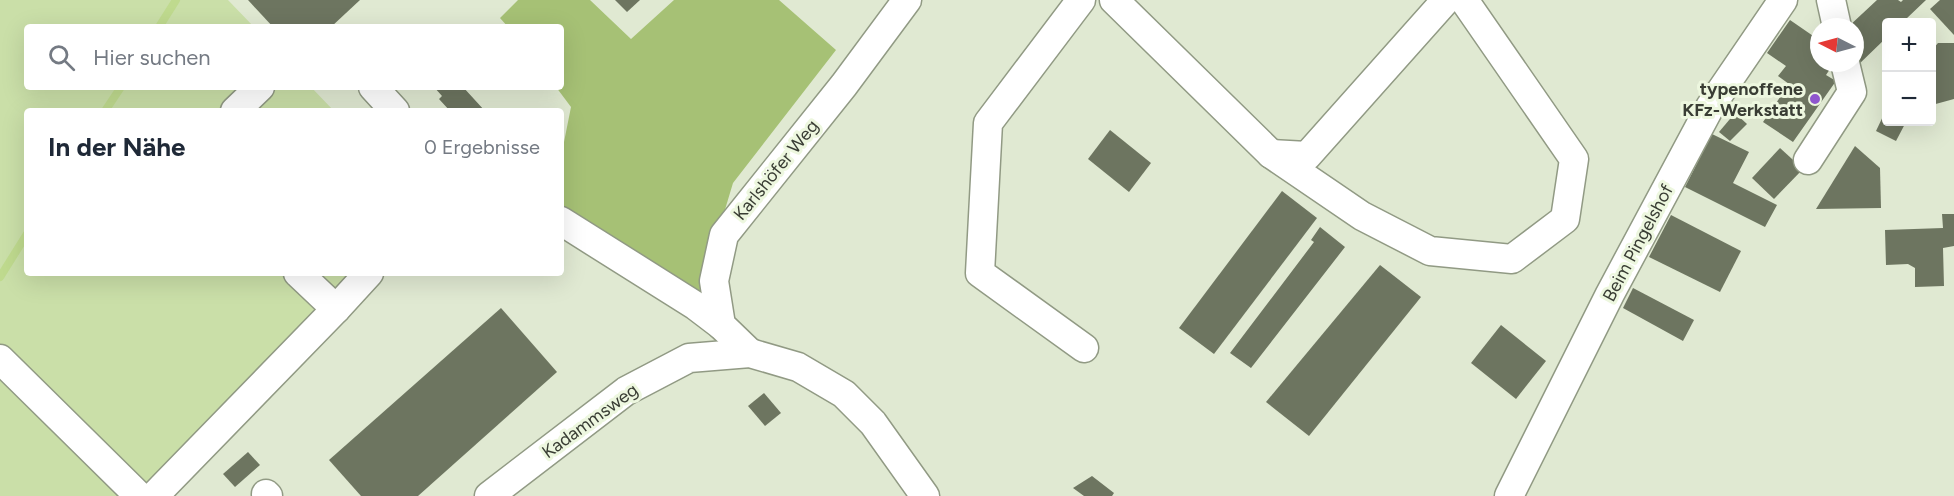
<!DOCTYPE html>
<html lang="de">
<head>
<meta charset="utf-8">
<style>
	body { margin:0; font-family:Figtree,sans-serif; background:#f6f6f7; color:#1f2937 }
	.controls { position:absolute; right:18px; top:18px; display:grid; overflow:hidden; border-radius:6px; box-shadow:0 6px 24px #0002 }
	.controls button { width:54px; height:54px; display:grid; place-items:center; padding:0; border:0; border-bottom:2px solid #e0e1e3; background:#fff; color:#1f2937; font:30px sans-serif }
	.compass { position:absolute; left:1810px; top:18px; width:54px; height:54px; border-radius:50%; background:#fff; box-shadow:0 6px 24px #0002; rotate:276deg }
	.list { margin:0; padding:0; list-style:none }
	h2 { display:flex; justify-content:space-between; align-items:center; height:78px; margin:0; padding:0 24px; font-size:26px }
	h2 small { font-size:20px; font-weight:400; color:#747a83 }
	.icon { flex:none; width:33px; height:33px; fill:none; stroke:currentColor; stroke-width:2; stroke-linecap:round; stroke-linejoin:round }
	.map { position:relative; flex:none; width:1954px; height:496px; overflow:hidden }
	.search { position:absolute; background:#fff; box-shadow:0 6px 24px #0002; left:24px; top:24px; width:540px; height:66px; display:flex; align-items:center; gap:15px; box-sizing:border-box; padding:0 21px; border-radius:6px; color:#747a83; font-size:22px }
	.panel { position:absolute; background:#fff; box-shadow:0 6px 24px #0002; left:24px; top:108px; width:540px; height:168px; border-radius:6px }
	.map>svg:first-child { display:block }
	.green { fill:#cadfa8 }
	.forest { fill:#a6c175 }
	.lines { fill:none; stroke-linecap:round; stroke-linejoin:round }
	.stream { stroke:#bfda8e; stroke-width:8 }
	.building { fill:#6d7560 }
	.minor-casing { stroke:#919a84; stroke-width:31 }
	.minor { stroke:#fff; stroke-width:28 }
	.poi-dot { fill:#8f56ce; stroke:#edf7df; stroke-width:2 }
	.labels { text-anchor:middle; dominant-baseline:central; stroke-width:6; stroke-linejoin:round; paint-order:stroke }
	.poi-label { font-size:18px; font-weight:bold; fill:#393d34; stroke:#edf7df; text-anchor:end }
	.street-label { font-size:18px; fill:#393d34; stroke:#edf7df }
</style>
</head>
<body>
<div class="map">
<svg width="1954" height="496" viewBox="0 0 1954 496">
	<rect width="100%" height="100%" fill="#e0e9d2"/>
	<!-- green -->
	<polygon class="green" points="0,0 228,0 254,27 27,27 27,87 311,87 334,111 27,111 27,273 351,273 135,496 0,496"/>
	<!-- forest -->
	<polygon class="forest" points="518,0 590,0 631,39 674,0 779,0 836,50 733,183 696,306 561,221 561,157 571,107 556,87 561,87 561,27 508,27 500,18"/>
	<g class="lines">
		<!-- stream -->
		<g class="stream">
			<polyline points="159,27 176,0"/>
			<polyline points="105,111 121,87"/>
			<polyline points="0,277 27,234"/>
		</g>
	</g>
	<!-- building -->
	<g class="building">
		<polygon points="248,0 360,0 331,27 273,27"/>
		<polygon points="615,0 640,0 627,12"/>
		<polygon points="1877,0 1898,0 1901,2 1903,0 1926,0 1906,19 1909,22 1886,22 1886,38 1857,66 1855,61 1855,27 1848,27"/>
		<polygon points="1940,0 1954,0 1954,35 1930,9"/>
		<polygon points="1790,20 1819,40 1819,63 1834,63 1826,75 1836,81 1793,142 1763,122 1789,84 1778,76 1786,66 1767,53"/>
		<polygon points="1938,43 1954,43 1954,99 1932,105 1932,81 1934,80 1932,77 1932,50"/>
		<polygon points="434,87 463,87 485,111 450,111 439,99 442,96"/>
		<polygon points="1886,110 1886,122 1906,122 1896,141 1876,131"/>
		<polygon points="1735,113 1747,124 1730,141 1719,132"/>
		<polygon points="1110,130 1151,163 1129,192 1088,159"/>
		<polygon points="1712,134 1749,152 1733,183 1777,205 1765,227 1685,187"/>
		<polygon points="1855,146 1880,168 1881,208 1816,209"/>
		<polygon points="1780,148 1803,169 1774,199 1752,178"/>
		<polygon points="1282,191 1317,218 1214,354 1179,328"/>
		<polygon points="1942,214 1954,214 1954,246 1943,248 1944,286 1915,287 1915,268 1908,264 1886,265 1885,230 1943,228"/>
		<polygon points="1671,215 1741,251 1720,292 1649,257"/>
		<polygon points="1320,227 1345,247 1251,368 1230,353 1314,242 1311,240"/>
		<polygon points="1380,265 1421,297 1309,436 1266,402"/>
		<polygon points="1633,288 1694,320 1683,341 1623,308"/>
		<polygon points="501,308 557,372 418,496 361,496 329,460"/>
		<polygon points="1501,325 1546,361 1516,399 1471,363"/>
		<polygon points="764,393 781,413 765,426 748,406"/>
		<polygon points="248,452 260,465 235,487 223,474"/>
		<polygon points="1092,476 1114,493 1112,496 1084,496 1073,488"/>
	</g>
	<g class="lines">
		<defs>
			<g id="minor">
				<polyline points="1081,0 988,123 980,273 1084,348"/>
				<polyline points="1114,0 1271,154 1362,216 1430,251 1512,259 1565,219 1574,159 1464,0"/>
				<polyline points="1831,0 1837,27"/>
				<polyline points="373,87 395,111"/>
				<polyline points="235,111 260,87"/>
				<polyline points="1271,154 1307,156 1446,0"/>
				<polyline points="1808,160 1852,92 1845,63"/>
				<polyline points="561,221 696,306 721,325"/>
				<polyline points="298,273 336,309"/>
				<polyline points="750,353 721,325 714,281 724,235 844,85 907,0"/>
				<polyline points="0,359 139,496"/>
				<polyline points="266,494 268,496"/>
				<polyline points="154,496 336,309 369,273"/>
				<polyline points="489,496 626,391 689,358 750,353 798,367 844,394 873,423 925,496"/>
				<polyline points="1509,496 1610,294 1710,107 1783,0"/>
			</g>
		</defs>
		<!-- minor casing -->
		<use href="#minor" class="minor-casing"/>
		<!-- minor -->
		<use href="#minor" class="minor"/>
	</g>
	<!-- markers -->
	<circle class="poi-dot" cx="1815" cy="99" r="6"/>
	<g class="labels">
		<!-- poi labels -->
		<g class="poi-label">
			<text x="1803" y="89">typenoffene<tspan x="1803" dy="21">KFz-Werkstatt</tspan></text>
		</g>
		<!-- street labels -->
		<g class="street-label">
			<text transform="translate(776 170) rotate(-51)">Karlshöfer Weg</text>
			<text transform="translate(1638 243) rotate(-62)">Beim Pingelshof</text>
			<text transform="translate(590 421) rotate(-36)">Kadammsweg</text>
		</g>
	</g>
</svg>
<div class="controls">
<button>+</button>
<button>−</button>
</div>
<svg class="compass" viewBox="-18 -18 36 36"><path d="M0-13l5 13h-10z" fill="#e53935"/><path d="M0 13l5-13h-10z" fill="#747a83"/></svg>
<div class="search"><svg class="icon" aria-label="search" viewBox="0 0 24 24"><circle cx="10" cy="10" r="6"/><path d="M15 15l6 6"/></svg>Hier suchen</div>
<section class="panel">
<h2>In der Nähe<small>0 Ergebnisse</small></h2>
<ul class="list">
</ul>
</section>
</div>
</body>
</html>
